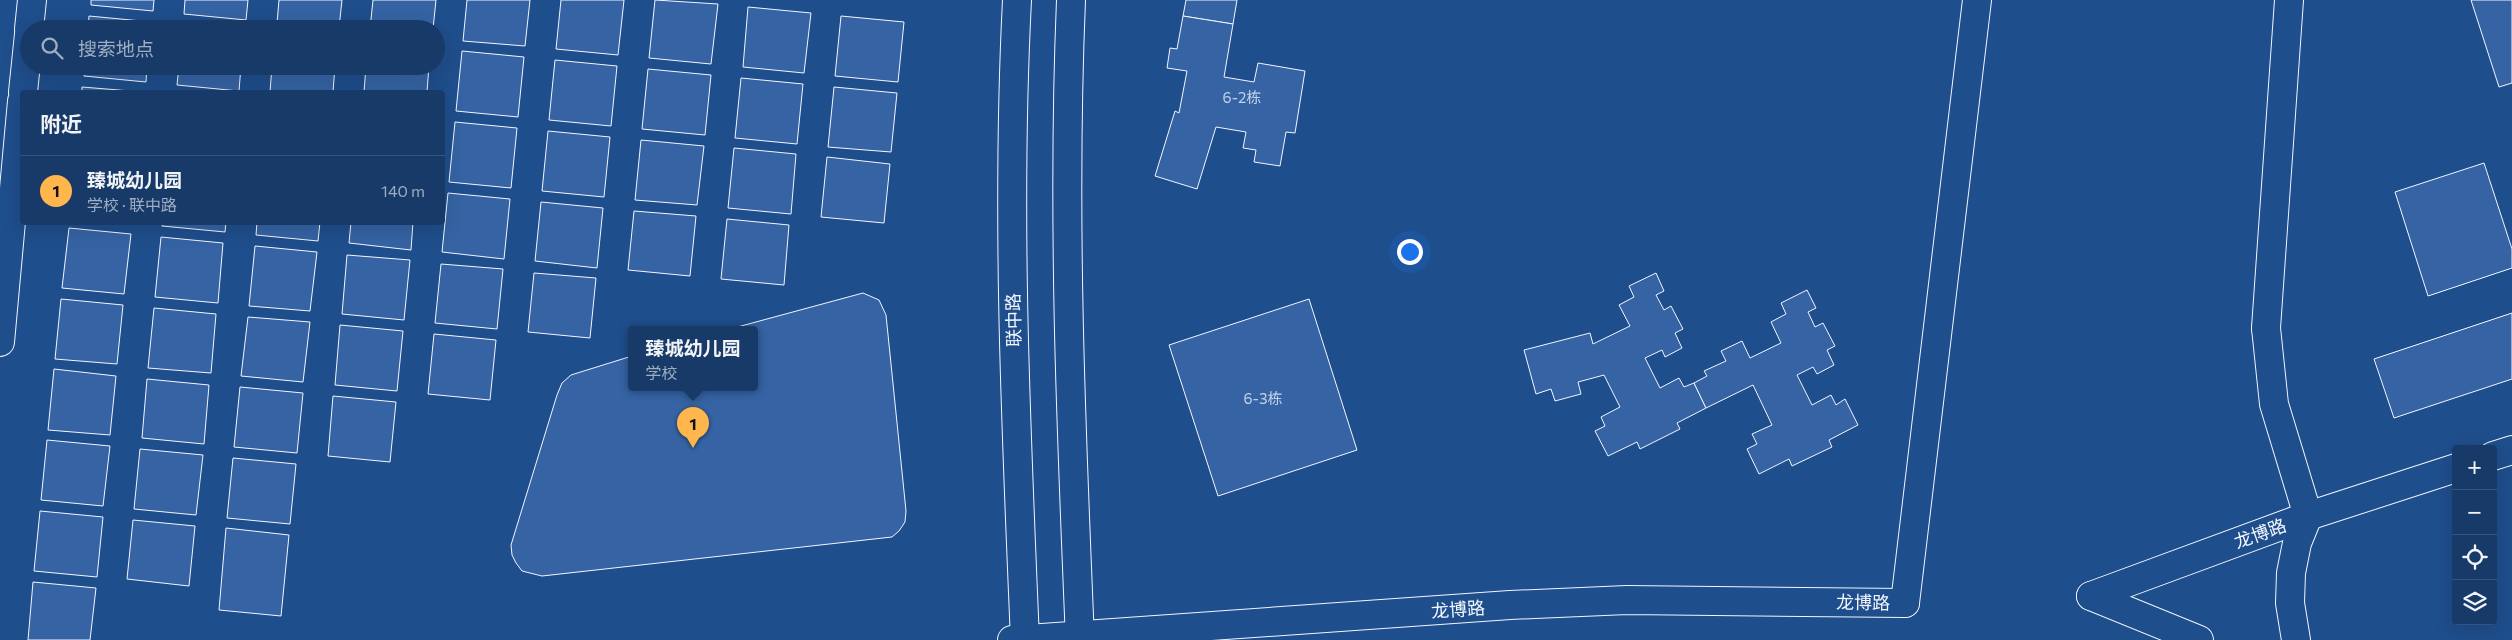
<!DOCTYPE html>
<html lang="zh">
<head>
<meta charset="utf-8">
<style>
	body { margin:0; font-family:Commissioner,"Noto Sans SC",sans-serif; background:#244571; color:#f1f3f6 }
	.controls { position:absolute; right:15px; bottom:15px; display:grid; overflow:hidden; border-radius:5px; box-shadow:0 5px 20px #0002 }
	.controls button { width:45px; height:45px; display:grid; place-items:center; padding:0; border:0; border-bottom:1px solid #36547d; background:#173a69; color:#f1f3f6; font:25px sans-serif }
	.you { position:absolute; left:1409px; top:251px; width:18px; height:18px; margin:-12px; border:4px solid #fff; border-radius:50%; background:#1a73e8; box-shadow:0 0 0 8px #1a73e833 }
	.badge { display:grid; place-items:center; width:32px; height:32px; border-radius:50%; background:#ffb74d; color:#111; font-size:16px; font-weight:700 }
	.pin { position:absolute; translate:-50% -41px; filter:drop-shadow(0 1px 2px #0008) }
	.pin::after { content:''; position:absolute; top:26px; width:18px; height:15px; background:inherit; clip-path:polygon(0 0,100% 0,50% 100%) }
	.popup { position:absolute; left:628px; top:326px; width:130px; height:65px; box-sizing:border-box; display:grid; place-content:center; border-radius:5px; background:#173a69; filter:drop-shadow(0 1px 4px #0005); font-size:16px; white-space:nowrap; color:#9eadc0 }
	.popup b { font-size:19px; color:#f1f3f6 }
	.popup::after { content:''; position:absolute; left:50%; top:100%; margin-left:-10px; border:10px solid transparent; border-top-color:#173a69 }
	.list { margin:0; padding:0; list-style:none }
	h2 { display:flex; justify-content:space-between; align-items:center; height:65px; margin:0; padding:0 20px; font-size:21px }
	h2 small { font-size:16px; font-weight:400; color:#9eadc0 }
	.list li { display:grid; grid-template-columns:32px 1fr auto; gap:15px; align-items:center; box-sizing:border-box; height:70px; padding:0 20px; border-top:1px solid #36547d }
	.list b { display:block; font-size:19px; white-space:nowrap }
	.list p { margin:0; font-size:16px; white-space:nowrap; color:#9eadc0 }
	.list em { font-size:16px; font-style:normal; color:#9eadc0 }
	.icon { flex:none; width:28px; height:28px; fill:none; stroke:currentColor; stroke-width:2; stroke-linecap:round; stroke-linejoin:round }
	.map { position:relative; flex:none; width:2512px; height:640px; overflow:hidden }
	.search { position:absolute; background:#173a69; box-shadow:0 5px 20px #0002; left:20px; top:20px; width:425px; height:55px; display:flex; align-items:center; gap:12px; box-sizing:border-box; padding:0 18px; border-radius:28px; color:#9eadc0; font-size:19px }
	.panel { position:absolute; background:#173a69; box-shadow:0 5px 20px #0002; left:20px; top:90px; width:425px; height:135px; border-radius:5px }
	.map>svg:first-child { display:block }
	.building { fill:#3563a3; stroke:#f2f6ff }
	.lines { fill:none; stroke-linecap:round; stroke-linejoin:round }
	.street-casing { stroke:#f2f6ff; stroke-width:30 }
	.secondary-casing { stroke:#f2f6ff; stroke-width:30 }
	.street { stroke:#1f4e8c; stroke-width:28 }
	.secondary { stroke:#1f4e8c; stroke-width:28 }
	.labels { text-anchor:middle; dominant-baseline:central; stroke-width:4; stroke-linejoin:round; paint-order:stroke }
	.number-label { font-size:15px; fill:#c3d1e8 }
	.street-label { font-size:18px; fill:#f2f6ff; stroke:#1f4e8c }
</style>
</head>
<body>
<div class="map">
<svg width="2512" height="640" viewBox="0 0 2512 640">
	<rect width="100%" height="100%" fill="#1f4e8c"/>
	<!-- building -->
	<g class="building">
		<polygon points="91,0 154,0 153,11 91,5"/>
		<polygon points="185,0 248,0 246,20 184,14"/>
		<polygon points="279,0 342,0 339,28 277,23"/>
		<polygon points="373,0 436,0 433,29 370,29"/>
		<polygon points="467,0 530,0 525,46 463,41"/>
		<polygon points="561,0 624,0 618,55 556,49"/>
		<polygon points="655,0 718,4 711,64 649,58"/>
		<polygon points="1186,0 1237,0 1233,24 1183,16"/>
		<polygon points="2471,0 2512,0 2512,83 2499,87"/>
		<polygon points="748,7 811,13 804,73 743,67"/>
		<polygon points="89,16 152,22 151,29 88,29"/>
		<polygon points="841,16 904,22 898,82 835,76"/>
		<polygon points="1183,16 1233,24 1224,77 1254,82 1258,63 1305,71 1295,133 1286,132 1280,166 1254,162 1256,150 1243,148 1246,132 1216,127 1197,189 1155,176 1175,111 1179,113 1187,71 1167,68 1170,48 1177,49"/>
		<polygon points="183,25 222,29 182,29"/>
		<polygon points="462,51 524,57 518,117 456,111"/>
		<polygon points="555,60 617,66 611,126 549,120"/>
		<polygon points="84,66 147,66 146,82 84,76"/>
		<polygon points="179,66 241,66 239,91 177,85"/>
		<polygon points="272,66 335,66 333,92 270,92"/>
		<polygon points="366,66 429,66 427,92 364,92"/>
		<polygon points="648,69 711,75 705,135 642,129"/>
		<polygon points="741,78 803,84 797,144 735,138"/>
		<polygon points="82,87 143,92 82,92"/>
		<polygon points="834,87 897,93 891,152 828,147"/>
		<polygon points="455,122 517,128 511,188 449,182"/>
		<polygon points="548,131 610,137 604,197 542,191"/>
		<polygon points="641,140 704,146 697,205 635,200"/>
		<polygon points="734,148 796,154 791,214 728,208"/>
		<polygon points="827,157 890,164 884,223 821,217"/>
		<polygon points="2484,163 2512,249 2512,268 2428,296 2395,192"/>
		<polygon points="448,193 510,199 504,259 442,252"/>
		<polygon points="541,202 603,208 597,268 535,261"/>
		<polygon points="634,211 696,216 690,276 628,270"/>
		<polygon points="727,219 789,225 784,285 721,279"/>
		<polygon points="163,222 226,222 225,232 162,226"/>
		<polygon points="257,222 320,222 318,241 256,235"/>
		<polygon points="351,222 413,222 411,250 349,243"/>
		<polygon points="69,228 131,234 124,294 62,288"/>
		<polygon points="161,237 223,243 218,303 155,297"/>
		<polygon points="255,246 317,252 310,311 249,306"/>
		<polygon points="347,255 410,260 404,320 342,314"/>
		<polygon points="441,264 503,269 497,329 435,323"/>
		<polygon points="534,273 596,278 590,338 528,332"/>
		<polygon points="1656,273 1664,291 1656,295 1664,310 1671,306 1683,329 1675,333 1682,348 1665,357 1662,350 1645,358 1660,388 1679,378 1684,387 1694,383 1706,408 1677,423 1680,429 1640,449 1637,442 1608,456 1595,431 1605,426 1601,417 1620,407 1604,375 1578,382 1581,394 1555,401 1551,389 1536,394 1524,350 1590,333 1593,344 1630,326 1619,305 1634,297 1629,286"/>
		<polygon points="1807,290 1816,308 1808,312 1815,327 1823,323 1835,346 1827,350 1834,365 1817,374 1813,367 1797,375 1812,405 1831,395 1836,405 1845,399 1858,425 1829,440 1832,447 1792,466 1789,459 1759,474 1747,449 1757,444 1752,434 1772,425 1753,385 1706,408 1694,383 1707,376 1704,371 1726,361 1721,351 1742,341 1750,358 1781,343 1771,322 1786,314 1781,303"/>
		<polygon points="863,293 879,300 886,315 906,511 905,522 899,531 892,537 542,576 522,571 516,563 512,555 511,545 557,395 562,383 571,375 632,356 632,387 754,387 754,329 730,329"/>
		<polygon points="61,299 123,305 117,364 55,359"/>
		<polygon points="1309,299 1357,450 1218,496 1169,345"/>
		<polygon points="154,308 216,314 211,373 148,368"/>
		<polygon points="2512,313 2512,379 2394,418 2374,359"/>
		<polygon points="248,317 310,322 303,382 241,376"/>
		<polygon points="340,325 403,331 397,391 335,385"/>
		<polygon points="434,334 496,340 490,400 428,394"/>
		<polygon points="54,369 116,376 110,435 48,430"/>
		<polygon points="147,379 209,385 204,444 142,438"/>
		<polygon points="240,387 303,393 297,453 234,447"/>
		<polygon points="333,396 396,402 390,462 328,456"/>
		<polygon points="47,440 110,446 103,506 41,500"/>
		<polygon points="140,449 203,455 196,515 134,509"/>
		<polygon points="233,458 296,464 290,524 227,518"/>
		<polygon points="40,511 103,517 97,577 34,571"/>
		<polygon points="133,520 195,526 189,586 127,579"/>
		<polygon points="226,528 289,535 281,616 219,610"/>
		<polygon points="33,582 96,588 90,640 28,640"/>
	</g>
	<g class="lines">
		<defs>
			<g id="street">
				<polyline points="29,29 32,0"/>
				<polyline points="23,92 29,34"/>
				<polyline points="2266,328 2289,0"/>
				<polyline points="0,342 22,101"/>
				<polyline points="2493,456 2512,450"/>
				<polyline points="2091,596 2308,516 2456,468"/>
				<polyline points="2091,596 2199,640"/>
				<polyline points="1905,603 1977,0"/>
			</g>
			<g id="secondary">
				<path d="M 1017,0 C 1006,214 1016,427 1025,640"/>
				<path d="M 1071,0 C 1062,214 1071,427 1080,640"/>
				<polyline points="2266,328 2274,404 2308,516 2297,543 2291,573 2290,603 2296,640"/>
				<polyline points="1012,640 1510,605 1627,600 1905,603"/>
			</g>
		</defs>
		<!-- street casing -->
		<use href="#street" class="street-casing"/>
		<!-- secondary casing -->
		<use href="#secondary" class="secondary-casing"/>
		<!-- street -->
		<use href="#street" class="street"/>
		<!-- secondary -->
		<use href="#secondary" class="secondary"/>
	</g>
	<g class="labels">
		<!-- number labels -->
		<g class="number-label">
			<text x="1242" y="97">6-2栋</text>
			<text x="1263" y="398">6-3栋</text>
		</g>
		<!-- street labels -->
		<g class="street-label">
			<text transform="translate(1013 320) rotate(-91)">联中路</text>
			<text transform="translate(2260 533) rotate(-20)">龙博路</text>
			<text transform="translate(1863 602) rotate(1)">龙博路</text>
			<text transform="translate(1458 609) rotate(-4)">龙博路</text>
		</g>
	</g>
</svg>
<div class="controls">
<button>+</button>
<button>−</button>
<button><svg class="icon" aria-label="locate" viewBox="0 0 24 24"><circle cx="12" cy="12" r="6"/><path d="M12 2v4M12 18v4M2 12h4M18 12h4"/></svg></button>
<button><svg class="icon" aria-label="layers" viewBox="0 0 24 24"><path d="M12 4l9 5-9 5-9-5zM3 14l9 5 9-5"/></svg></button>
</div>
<div class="you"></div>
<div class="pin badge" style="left:693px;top:448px">1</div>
<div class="popup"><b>臻城幼儿园</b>学校</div>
<div class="search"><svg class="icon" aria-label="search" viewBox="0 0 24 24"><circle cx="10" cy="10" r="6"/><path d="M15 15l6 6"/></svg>搜索地点</div>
<section class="panel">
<h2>附近<small></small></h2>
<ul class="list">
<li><span class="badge">1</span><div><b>臻城幼儿园</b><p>学校 · 联中路</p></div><em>140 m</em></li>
</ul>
</section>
</div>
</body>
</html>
